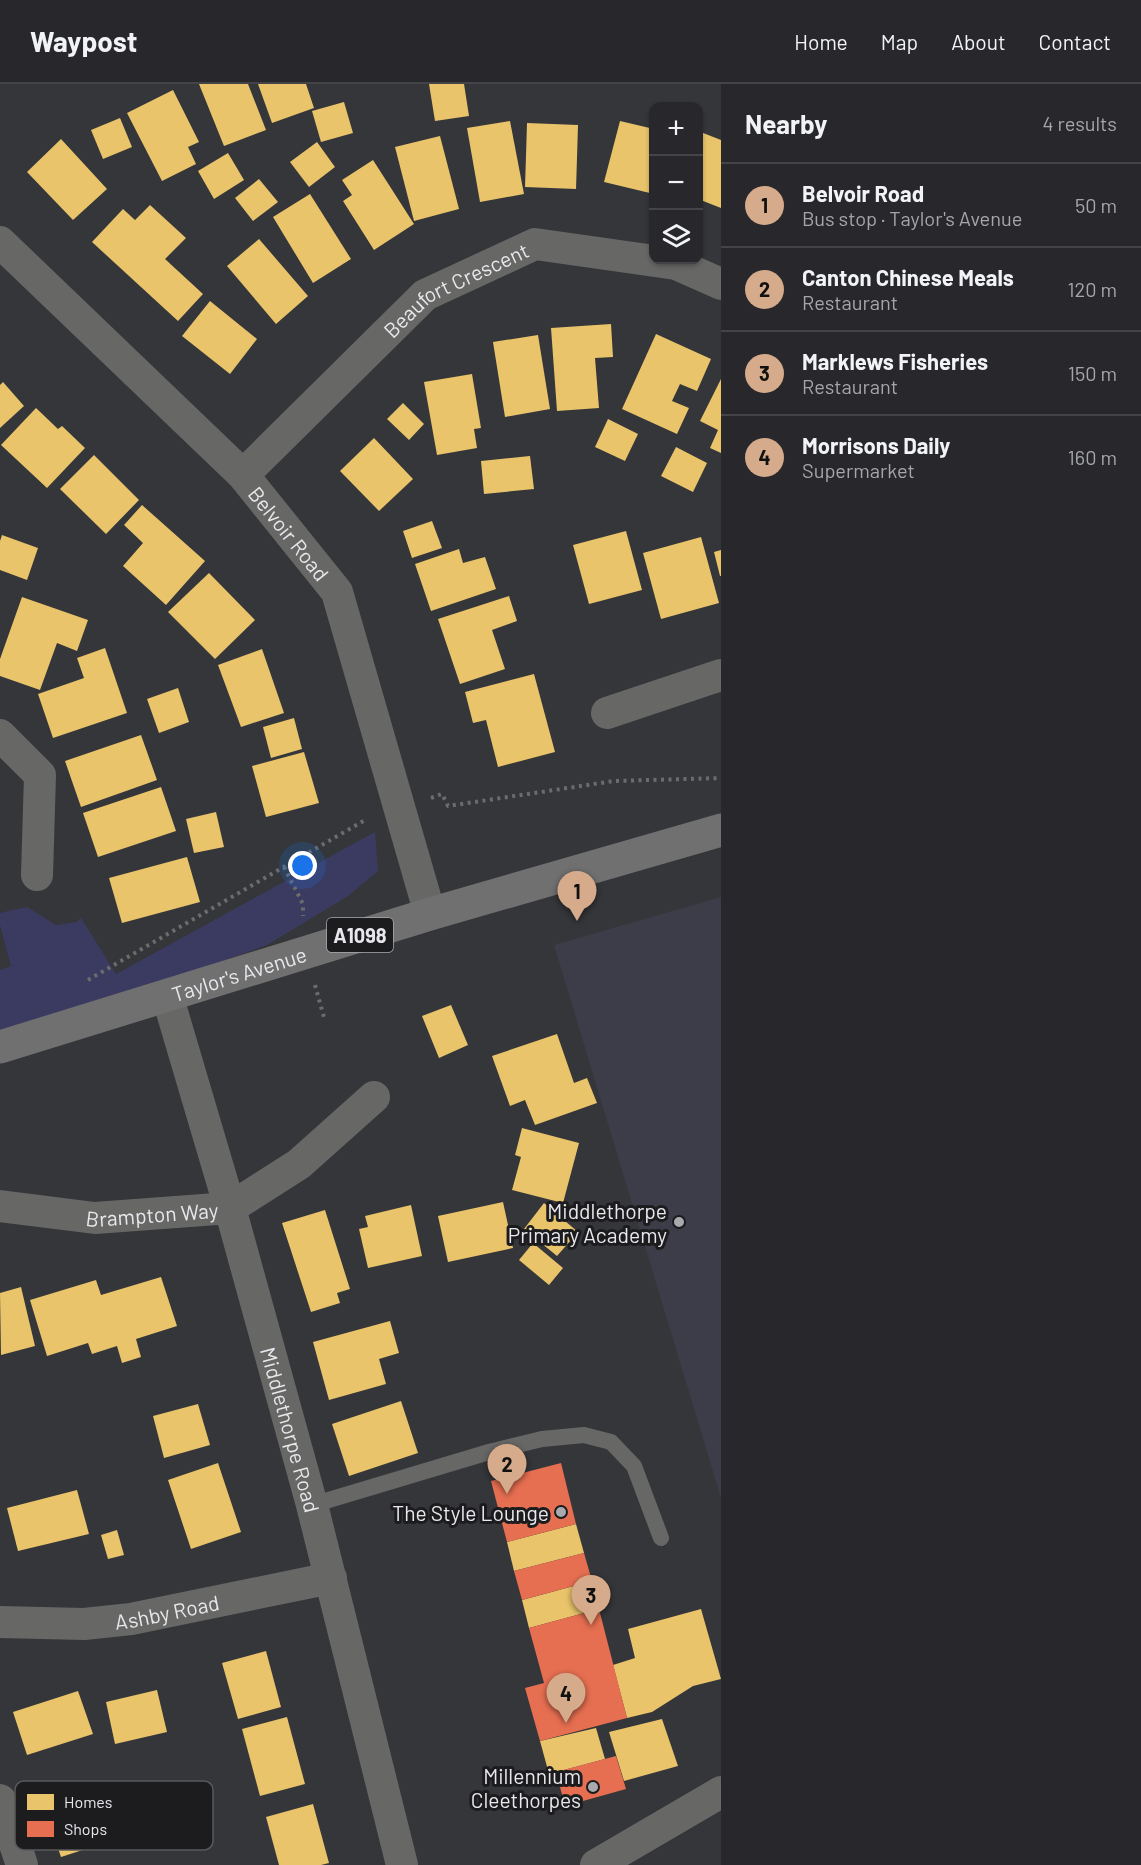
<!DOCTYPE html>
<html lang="en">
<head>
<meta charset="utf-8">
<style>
	body { margin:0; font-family:Barlow,sans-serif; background:#343438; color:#f1f3f6 }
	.controls { position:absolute; right:18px; top:18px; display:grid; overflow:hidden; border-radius:12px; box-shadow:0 2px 4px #0004 }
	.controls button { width:54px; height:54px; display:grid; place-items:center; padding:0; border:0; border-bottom:2px solid #444448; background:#28282c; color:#f1f3f6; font:30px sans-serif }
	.you { position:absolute; left:303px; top:782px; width:21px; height:21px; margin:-15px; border:4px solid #fff; border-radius:50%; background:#1a73e8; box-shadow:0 0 0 9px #1a73e833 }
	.badge { display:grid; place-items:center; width:39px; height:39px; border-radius:50%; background:#d6ab8b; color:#111; font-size:20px; font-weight:700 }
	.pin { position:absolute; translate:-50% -50px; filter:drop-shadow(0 2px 3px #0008) }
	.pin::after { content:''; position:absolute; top:32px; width:21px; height:18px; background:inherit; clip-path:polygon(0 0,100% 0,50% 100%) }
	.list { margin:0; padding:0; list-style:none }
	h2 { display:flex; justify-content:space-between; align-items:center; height:78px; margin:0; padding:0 24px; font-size:26px }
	h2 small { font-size:20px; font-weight:400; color:#a5a6a9 }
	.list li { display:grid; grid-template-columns:39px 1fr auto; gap:18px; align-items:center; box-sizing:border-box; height:84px; padding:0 24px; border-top:2px solid #444448 }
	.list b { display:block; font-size:22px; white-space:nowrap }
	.list p { margin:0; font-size:20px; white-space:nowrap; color:#a5a6a9 }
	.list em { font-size:20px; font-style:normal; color:#a5a6a9 }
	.icon { flex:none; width:33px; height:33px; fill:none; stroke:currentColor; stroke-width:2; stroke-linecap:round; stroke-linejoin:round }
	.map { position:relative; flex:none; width:721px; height:1781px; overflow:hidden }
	header { display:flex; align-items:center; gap:36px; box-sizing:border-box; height:84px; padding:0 30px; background:#28282c; border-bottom:2px solid #444448 }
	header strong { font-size:28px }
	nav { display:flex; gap:33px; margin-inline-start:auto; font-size:21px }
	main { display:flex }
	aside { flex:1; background:#28282c }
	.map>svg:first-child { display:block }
	.built { fill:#3d3d49 }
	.green { fill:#3b3b61 }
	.homes { fill:#e9c46a }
	.shops { fill:#e76f51 }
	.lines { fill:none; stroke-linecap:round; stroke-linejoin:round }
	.path { stroke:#6c6c6d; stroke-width:4; stroke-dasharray:3 4.5; stroke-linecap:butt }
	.lane { stroke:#676766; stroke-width:16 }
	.street { stroke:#676766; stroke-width:32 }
	.primary { stroke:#707070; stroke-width:33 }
	.poi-dot { fill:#a9aaae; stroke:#1c1c1f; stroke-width:2 }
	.labels { text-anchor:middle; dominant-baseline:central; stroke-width:6; stroke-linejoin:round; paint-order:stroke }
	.shield { fill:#1c1c1f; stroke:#ababae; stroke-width:1.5 }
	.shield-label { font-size:20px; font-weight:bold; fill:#e8e8ec }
	.street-label { font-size:21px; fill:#e8e8ec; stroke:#1c1c1f }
	.poi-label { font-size:21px; fill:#e8e8ec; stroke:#1c1c1f; text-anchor:end }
	.key { fill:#1c1c1f; stroke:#59595c; stroke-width:1.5 }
	.key-label { font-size:16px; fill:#e8e8ec }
</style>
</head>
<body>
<header>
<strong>Waypost</strong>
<nav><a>Home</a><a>Map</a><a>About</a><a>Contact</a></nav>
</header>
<main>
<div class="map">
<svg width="721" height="1781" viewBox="0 0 721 1781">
	<rect width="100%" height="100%" fill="#35363a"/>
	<!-- built -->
	<polygon class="built" points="721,813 721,1414 554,861"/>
	<!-- green -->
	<polygon class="green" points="375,748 378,787 348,812 267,861 93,925 0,949 0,886 11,882 0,841 0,829 27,823 56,841 77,838 81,834 116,890"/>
	<!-- homes -->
	<g class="homes">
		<polygon points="199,0 248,0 266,46 224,62"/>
		<polygon points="258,0 306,0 314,24 272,39"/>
		<polygon points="429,0 464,0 469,32 435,37"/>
		<polygon points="173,6 199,58 188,63 196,80 162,97 127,29"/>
		<polygon points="344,18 353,49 321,58 312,27"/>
		<polygon points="120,34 132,63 103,75 91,46"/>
		<polygon points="510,37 524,110 480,118 467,44"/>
		<polygon points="620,37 654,45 654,110 604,98"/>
		<polygon points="527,39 578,41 576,105 525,103"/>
		<polygon points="698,47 721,56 721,124 698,115"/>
		<polygon points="440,52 459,125 414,137 395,63"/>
		<polygon points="61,55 107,105 73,136 27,88"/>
		<polygon points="317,58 335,83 309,103 290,78"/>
		<polygon points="228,69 244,96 214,115 198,87"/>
		<polygon points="373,76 414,140 374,166 343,117 352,111 342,96"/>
		<polygon points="259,95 278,118 253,137 235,114"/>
		<polygon points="310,110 351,175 313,199 273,133"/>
		<polygon points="150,121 186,154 165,175 203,210 178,237 92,158 123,125 135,136"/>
		<polygon points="259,155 308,212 276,240 227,182"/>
		<polygon points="210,217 257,255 230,290 182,252"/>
		<polygon points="611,240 613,273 595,274 599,324 557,327 551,244"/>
		<polygon points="656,250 711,275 697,307 680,300 672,317 689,324 677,350 622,325"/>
		<polygon points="538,251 550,325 505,333 493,258"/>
		<polygon points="472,290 481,344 474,345 477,364 437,371 424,298"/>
		<polygon points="721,295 721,369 710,364 718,346 700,337"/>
		<polygon points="3,298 24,322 0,344 0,301"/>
		<polygon points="403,319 424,340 409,356 387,335"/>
		<polygon points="36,324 58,345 62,342 85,364 47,404 1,361"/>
		<polygon points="608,335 638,350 625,377 595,363"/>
		<polygon points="374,354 413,395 379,427 340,387"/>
		<polygon points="676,363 707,379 693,408 661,392"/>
		<polygon points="94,371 139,416 106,450 60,405"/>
		<polygon points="530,372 534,405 484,410 481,377"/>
		<polygon points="142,421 205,477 166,521 123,482 143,459 124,441"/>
		<polygon points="432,437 442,464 412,474 403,447"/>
		<polygon points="626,447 642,506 589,520 573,461"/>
		<polygon points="2,451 38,464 27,496 0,486 0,457"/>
		<polygon points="701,453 719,519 661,535 643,469"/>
		<polygon points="459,465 463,479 485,473 496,505 431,527 415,480"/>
		<polygon points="721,466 721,492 720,492 714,468"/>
		<polygon points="209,489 255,536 215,575 168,528"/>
		<polygon points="509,512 517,537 492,546 505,585 460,600 438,535"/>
		<polygon points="22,513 88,536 77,567 57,559 40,606 0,592 0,575"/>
		<polygon points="105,564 127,629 53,654 38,610 84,594 77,574"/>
		<polygon points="262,565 284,629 241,643 218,581"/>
		<polygon points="534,590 555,668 498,683 486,636 473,639 465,608"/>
		<polygon points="178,604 189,638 159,649 147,615"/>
		<polygon points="294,634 302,665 271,674 263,643"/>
		<polygon points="141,651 157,696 81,723 65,677"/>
		<polygon points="304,668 319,719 266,733 252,682"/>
		<polygon points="161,703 176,747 98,773 83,729"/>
		<polygon points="216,728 224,763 194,769 186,735"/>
		<polygon points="187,773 200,818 122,839 109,794"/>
		<polygon points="451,921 468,961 439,974 422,932"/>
		<polygon points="557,950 574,999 587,994 597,1019 535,1041 525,1016 510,1022 492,972"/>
		<polygon points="522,1044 579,1059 563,1119 512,1106 521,1073 515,1071"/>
		<polygon points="503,1118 513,1164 448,1178 438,1132"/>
		<polygon points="544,1119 578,1148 557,1172 524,1145"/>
		<polygon points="411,1121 422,1172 368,1184 359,1145 368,1143 365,1132"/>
		<polygon points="325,1126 350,1205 337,1209 340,1219 311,1228 282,1139"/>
		<polygon points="533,1159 563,1184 549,1201 519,1176"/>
		<polygon points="161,1193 177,1242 136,1255 141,1273 122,1279 117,1262 92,1270 88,1259 47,1272 30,1216 96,1196 101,1211"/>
		<polygon points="21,1203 35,1262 1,1271 0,1209"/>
		<polygon points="390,1237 399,1269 379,1275 386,1300 329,1316 313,1258"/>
		<polygon points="401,1317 418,1369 349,1392 332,1340"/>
		<polygon points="198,1320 210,1361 164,1374 153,1332"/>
		<polygon points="218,1379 241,1448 191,1465 168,1396"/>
		<polygon points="77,1406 89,1450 18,1467 7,1424"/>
		<polygon points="576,1440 584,1469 514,1487 507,1458"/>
		<polygon points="117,1446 124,1471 108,1475 101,1451"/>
		<polygon points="592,1497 599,1525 529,1544 522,1516"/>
		<polygon points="701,1525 721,1595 693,1602 652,1628 627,1634 613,1581 635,1574 628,1545"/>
		<polygon points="266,1567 281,1623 238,1635 222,1579"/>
		<polygon points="157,1606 167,1648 115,1660 106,1618"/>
		<polygon points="78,1607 93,1650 27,1671 13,1628"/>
		<polygon points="287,1633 305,1700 260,1712 242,1645"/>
		<polygon points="662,1635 678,1682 624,1697 609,1648"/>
		<polygon points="596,1644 605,1675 549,1690 540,1657"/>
		<polygon points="104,1697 123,1753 61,1773 42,1717"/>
		<polygon points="313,1720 329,1779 321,1781 279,1781 266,1733"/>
	</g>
	<!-- shops -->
	<g class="shops">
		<polygon points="561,1379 576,1440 507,1458 491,1397"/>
		<polygon points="584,1469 592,1497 522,1516 514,1487"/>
		<polygon points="599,1525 627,1634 540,1657 525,1604 544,1599 529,1544"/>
		<polygon points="616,1672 626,1705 565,1722 556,1688"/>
	</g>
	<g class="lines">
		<!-- path -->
		<g class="path">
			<polyline points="431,714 442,710 448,722 614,697 721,694"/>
			<polyline points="284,783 303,820 303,832"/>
			<polyline points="88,896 367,735"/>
			<polyline points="315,901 325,937"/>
		</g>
		<!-- lane -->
		<polyline class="lane" points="312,1421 489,1368 542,1355 584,1351 611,1358 634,1382 661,1454"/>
		<!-- street -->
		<g class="street">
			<path id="s1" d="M 0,158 L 243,391 L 337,508 L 430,830"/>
			<path id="s2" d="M 243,391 L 425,211 L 535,160 L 676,180 L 721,200"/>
			<polyline points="607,629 721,591"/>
			<polyline points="0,651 40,691 37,791"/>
			<path id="s3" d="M 167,911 L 230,1124 L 312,1421 L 402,1781"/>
			<path id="s4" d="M 0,1122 L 95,1134 L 230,1124 L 299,1080 L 374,1013"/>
			<path id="s5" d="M 0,1538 L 84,1540 L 131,1535 L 331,1494"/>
			<polyline points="0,1716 22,1781"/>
			<polyline points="596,1781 721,1708"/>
		</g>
		<!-- primary -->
		<path class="primary" id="s6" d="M 0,963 L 430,830 L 721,746"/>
	</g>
	<!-- markers -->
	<g class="poi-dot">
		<circle cx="679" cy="1138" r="6"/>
		<circle cx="561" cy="1428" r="6"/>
		<circle cx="593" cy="1703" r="6"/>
	</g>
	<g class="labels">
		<!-- shield labels -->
		<rect class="shield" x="327" y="834" width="66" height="34" rx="4.5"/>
		<g class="shield-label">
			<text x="360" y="851">A1098</text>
		</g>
		<!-- street labels -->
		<g class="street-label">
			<text stroke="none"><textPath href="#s2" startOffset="285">Beaufort Crescent</textPath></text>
			<text stroke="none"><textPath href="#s1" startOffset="411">Belvoir Road</textPath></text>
			<text stroke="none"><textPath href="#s6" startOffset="250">Taylor's Avenue</textPath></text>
			<text stroke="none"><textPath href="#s4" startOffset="153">Brampton Way</textPath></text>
			<text stroke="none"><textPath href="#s3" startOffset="452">Middlethorpe Road</textPath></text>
			<text stroke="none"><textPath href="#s5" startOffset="168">Ashby Road</textPath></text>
		</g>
		<!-- poi labels -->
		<g class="poi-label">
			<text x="667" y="1126">Middlethorpe<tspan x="667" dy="24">Primary Academy</tspan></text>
			<text x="549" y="1428">The Style Lounge</text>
			<text x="581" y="1691">Millennium<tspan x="581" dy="24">Cleethorpes</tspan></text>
		</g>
	</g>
	<!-- legend -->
	<rect x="15" y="1697" width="198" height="69" rx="9" class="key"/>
	<rect x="27" y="1710" width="27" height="16" fill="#e9c46a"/>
	<rect x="27" y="1737" width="27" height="16" fill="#e76f51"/>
	<g class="key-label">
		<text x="64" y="1724">Homes</text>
		<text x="64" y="1751">Shops</text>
	</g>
</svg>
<div class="controls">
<button>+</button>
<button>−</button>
<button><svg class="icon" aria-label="layers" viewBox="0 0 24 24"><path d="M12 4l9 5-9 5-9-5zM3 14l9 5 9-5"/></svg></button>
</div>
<div class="you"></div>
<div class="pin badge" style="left:577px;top:837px">1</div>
<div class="pin badge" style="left:507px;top:1410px">2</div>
<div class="pin badge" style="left:591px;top:1541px">3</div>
<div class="pin badge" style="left:566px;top:1639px">4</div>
</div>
<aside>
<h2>Nearby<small>4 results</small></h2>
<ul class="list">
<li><span class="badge">1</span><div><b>Belvoir Road</b><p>Bus stop · Taylor's Avenue</p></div><em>50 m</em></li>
<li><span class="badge">2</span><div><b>Canton Chinese Meals</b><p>Restaurant</p></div><em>120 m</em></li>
<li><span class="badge">3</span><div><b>Marklews Fisheries</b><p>Restaurant</p></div><em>150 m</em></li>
<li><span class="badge">4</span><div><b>Morrisons Daily</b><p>Supermarket</p></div><em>160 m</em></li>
</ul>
</aside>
</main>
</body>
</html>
